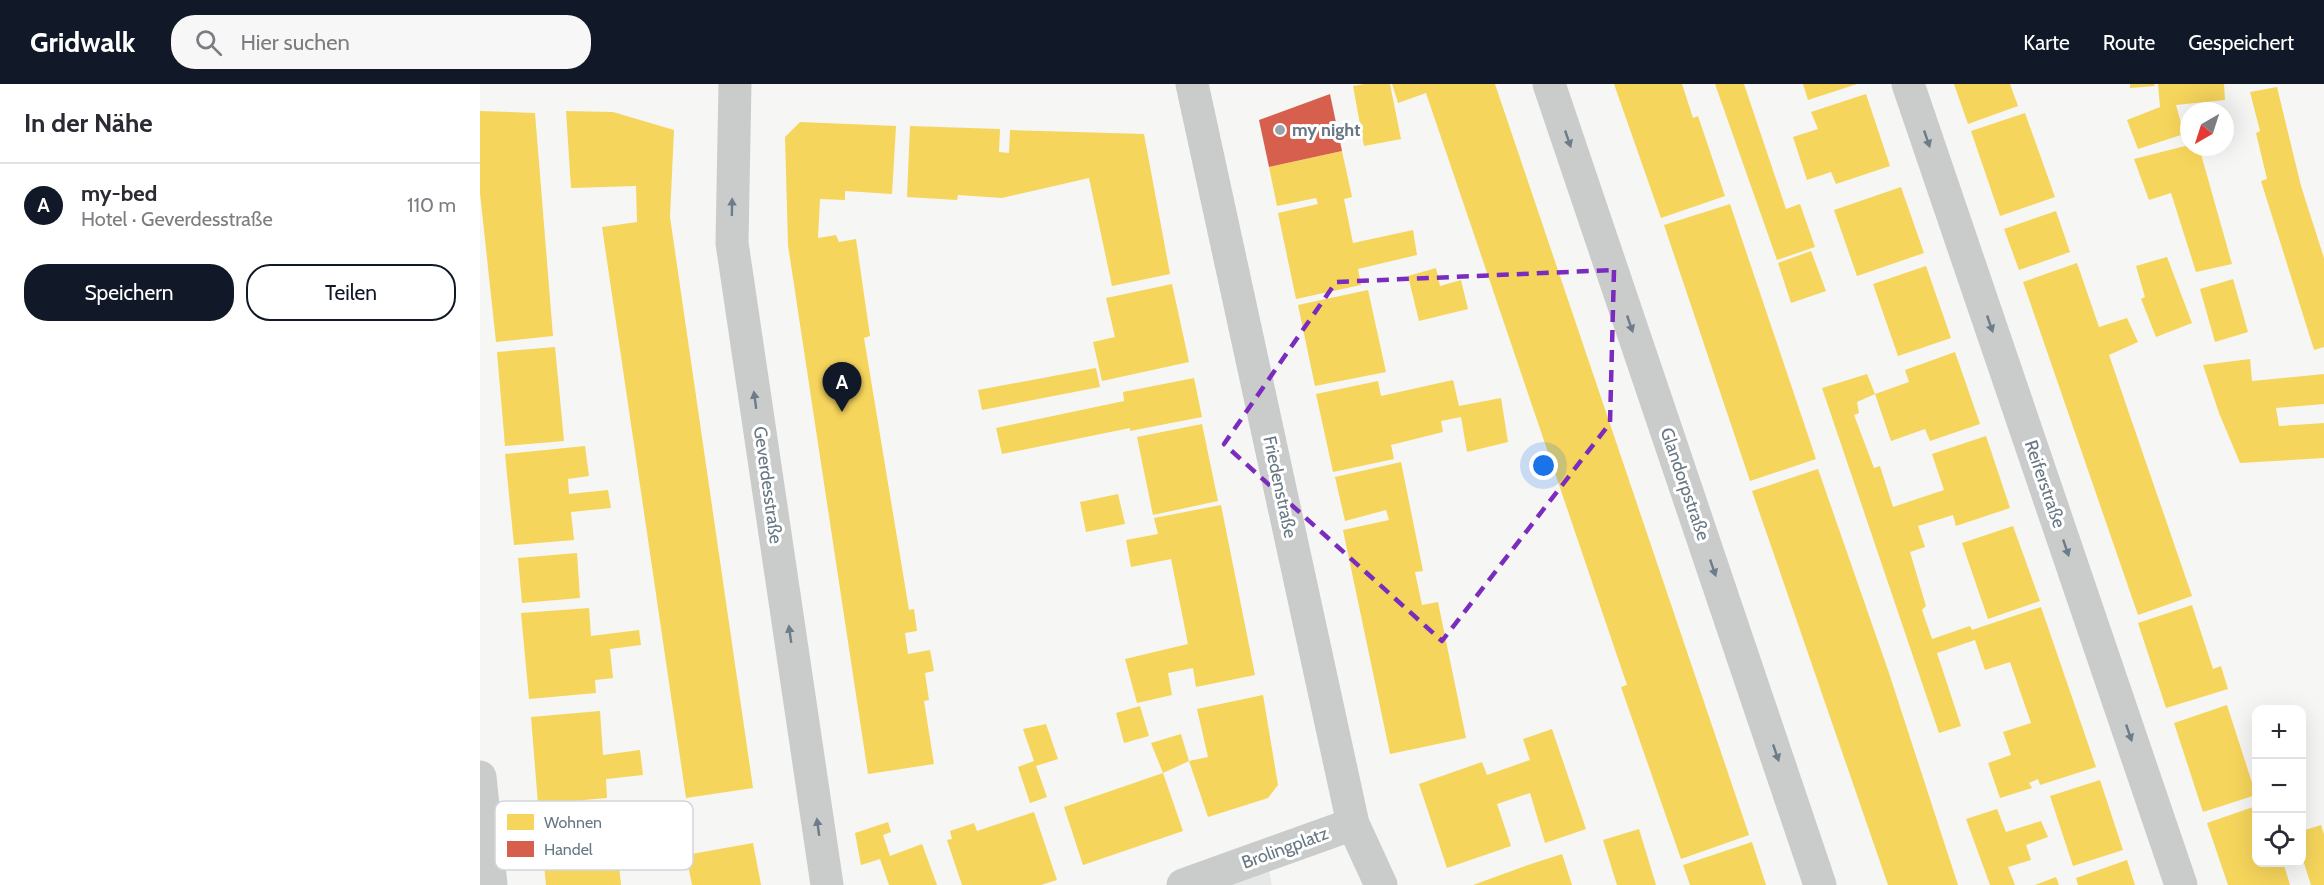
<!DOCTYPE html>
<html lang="de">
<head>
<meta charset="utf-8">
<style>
	body { margin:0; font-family:Cabin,sans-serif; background:#f7f7f7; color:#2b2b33 }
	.controls { position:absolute; right:18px; bottom:18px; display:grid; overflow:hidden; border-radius:12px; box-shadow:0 6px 24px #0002 }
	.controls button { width:54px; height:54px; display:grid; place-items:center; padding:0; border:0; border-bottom:2px solid #e1e1e2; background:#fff; color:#2b2b33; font:30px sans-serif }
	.compass { position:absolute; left:1700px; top:18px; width:54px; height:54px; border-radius:50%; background:#fff; box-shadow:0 6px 24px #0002; rotate:219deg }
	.you { position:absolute; left:1064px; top:382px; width:21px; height:21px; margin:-15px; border:4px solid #fff; border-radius:50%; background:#1a73e8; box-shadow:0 0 0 9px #1a73e833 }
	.badge { display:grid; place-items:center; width:39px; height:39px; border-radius:50%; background:#111827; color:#fff; font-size:20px; font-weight:700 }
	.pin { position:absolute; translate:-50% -50px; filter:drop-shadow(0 2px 3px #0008) }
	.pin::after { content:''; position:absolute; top:32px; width:21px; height:18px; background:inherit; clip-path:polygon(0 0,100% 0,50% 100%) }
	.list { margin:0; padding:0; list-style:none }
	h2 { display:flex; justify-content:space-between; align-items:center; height:78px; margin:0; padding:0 24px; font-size:26px }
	h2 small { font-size:20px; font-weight:400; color:#7c7c81 }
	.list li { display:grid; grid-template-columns:39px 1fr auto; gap:18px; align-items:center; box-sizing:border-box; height:84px; padding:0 24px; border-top:2px solid #e1e1e2 }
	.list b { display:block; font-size:22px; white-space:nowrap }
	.list p { margin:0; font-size:20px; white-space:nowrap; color:#7c7c81 }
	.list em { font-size:20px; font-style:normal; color:#7c7c81 }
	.actions { display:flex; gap:12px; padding:18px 24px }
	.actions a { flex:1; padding:14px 0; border:2px solid #111827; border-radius:24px; text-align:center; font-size:21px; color:#111827 }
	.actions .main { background:#111827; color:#fff }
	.icon { flex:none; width:33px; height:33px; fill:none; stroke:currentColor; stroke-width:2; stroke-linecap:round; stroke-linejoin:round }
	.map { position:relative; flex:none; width:1844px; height:801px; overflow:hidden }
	header { display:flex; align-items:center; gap:36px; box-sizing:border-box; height:84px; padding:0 30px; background:#111827; color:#fff }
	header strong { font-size:28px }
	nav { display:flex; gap:33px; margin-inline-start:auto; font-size:21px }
	.search { width:420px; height:54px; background:#f7f7f7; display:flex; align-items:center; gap:15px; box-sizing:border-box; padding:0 21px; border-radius:24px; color:#7c7c81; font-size:22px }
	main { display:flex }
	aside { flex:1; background:#fff }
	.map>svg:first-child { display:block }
	.built { fill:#e6e7e7 }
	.homes { fill:#f6d55c }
	.shops { fill:#d6604d }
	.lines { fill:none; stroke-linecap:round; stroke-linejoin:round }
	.minor { stroke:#cacccc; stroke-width:33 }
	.oneway { fill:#6c7c88 }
	.marked { fill:none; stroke:#7b2cbf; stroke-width:4.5; stroke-dasharray:12 8; stroke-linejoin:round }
	.poi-dot { fill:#99a4ac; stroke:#fff; stroke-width:2 }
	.labels { text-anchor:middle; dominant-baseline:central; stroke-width:6; stroke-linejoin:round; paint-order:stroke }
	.poi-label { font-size:18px; font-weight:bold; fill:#677884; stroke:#fff; text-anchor:start }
	.street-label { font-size:18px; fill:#677884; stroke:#fff }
	.key { fill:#fff; stroke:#d1d6da; stroke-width:1.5 }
	.key-label { font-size:16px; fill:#677884 }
</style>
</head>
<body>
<header>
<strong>Gridwalk</strong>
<div class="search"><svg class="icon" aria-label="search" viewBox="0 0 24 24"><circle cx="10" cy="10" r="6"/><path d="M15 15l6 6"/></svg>Hier suchen</div>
<nav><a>Karte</a><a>Route</a><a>Gespeichert</a></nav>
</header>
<main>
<aside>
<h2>In der Nähe<small></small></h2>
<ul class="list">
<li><span class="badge">A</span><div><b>my-bed</b><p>Hotel · Geverdesstraße</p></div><em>110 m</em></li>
</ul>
<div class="actions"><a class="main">Speichern</a><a>Teilen</a></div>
</aside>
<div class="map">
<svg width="1844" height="801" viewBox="0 0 1844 801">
	<rect width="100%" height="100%" fill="#f6f6f5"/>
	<!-- built -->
	<polygon class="built" points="789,787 792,801 749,801"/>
	<!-- homes -->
	<g class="homes">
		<polygon points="885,0 910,0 921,55 884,62 873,2"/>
		<polygon points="912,0 1015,0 1269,751 1201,775 1141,603 1147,601 946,9 918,19"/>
		<polygon points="1134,0 1202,0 1213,34 1218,32 1245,112 1181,134"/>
		<polygon points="1235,0 1264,0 1306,125 1320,120 1335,163 1297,176"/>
		<polygon points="1323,0 1377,0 1328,16"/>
		<polygon points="1474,0 1530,0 1538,22 1488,40"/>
		<polygon points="1650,0 1674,0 1675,2 1650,4"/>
		<polygon points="1678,0 1744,0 1745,16 1696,21 1704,50 1658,65 1647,36 1680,23"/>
		<polygon points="1797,3 1821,102 1844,174 1844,263 1834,266 1781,97 1787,95 1776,49 1780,47 1770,8"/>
		<polygon points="1386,10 1410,82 1356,100 1351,88 1327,96 1313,53 1338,45 1331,28"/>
		<polygon points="0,27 55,29 73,252 16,258 0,109"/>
		<polygon points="86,27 133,28 194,46 190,133 273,704 206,714 122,143 157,138 156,102 91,104"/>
		<polygon points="1545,29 1575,113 1520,132 1491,47"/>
		<polygon points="320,38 416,42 412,110 365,107 365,116 340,115 338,154 356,151 359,158 376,155 390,252 384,254 429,526 434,525 437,547 425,549 428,570 450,566 454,587 445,589 449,616 444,617 454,680 388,690 308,161 305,53"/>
		<polygon points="430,42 520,45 519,68 529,69 530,46 664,50 690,190 632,202 609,94 522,114 478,111 477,116 427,113"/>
		<polygon points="1709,61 1709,63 1719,63 1752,180 1716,188 1691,109 1669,116 1654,75"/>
		<polygon points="862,67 872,113 864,115 873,159 933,146 937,171 878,185 881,201 816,215 798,129 838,120 836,114 797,122 789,83"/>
		<polygon points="1421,103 1444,169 1377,192 1354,126"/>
		<polygon points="1250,120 1336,375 1270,397 1184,141"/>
		<polygon points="1576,127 1590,168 1539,186 1524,145"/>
		<polygon points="1331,167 1346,207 1311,219 1298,179"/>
		<polygon points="1687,173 1712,239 1676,253 1661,215 1665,213 1656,182"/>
		<polygon points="1597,179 1619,243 1647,234 1658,258 1629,271 1712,512 1658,531 1543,198"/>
		<polygon points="1446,182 1471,254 1418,272 1393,200"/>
		<polygon points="956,184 960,202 981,196 988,225 939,237 928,192"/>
		<polygon points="1753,195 1768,248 1735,258 1720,205"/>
		<polygon points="692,200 709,278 622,297 613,258 635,253 626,214"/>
		<polygon points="888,206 906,288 835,302 818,221"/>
		<polygon points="75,263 84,357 25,362 17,268"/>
		<polygon points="1475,268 1500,340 1450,357 1445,345 1411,357 1395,310 1429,298 1425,286"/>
		<polygon points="1770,275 1772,297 1844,290 1844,320 1796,324 1799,342 1844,339 1844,374 1760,379 1739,329 1723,281"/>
		<polygon points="616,284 620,303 502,326 498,306"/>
		<polygon points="1387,290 1395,310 1377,318 1379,329 1374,331 1394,384 1400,382 1413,423 1464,406 1452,370 1506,352 1530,424 1476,442 1473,431 1438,442 1445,463 1430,468 1446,522 1442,526 1452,555 1490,542 1492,546 1561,523 1616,683 1560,701 1558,695 1549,699 1552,704 1520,714 1508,679 1531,671 1523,648 1551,639 1530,578 1505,586 1495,556 1457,569 1481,642 1459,649 1342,304"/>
		<polygon points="714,294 722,333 650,347 650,344 522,370 516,344 644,317 643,308"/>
		<polygon points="973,296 979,322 1021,314 1028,358 987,368 981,333 961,337 963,348 911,361 914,375 853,388 836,310 898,297 901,312"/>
		<polygon points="722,340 738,417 673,431 657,353"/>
		<polygon points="105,362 109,392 88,395 89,410 128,406 131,424 91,428 94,456 34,461 25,370"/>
		<polygon points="921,378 943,487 935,488 942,521 958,518 986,654 910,670 863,446 909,436 906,426 865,437 855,393"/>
		<polygon points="1338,385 1409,589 1478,801 1408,801 1272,407"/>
		<polygon points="638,410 645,440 606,448 600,418"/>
		<polygon points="741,421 775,591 716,603 713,584 688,589 692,611 657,619 645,575 708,560 691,475 651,483 646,456 678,450 674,434"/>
		<polygon points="1533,442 1560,517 1508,535 1482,459"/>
		<polygon points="97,469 100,514 42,519 38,474"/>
		<polygon points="1712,521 1733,585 1741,582 1748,605 1686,624 1658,539"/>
		<polygon points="109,524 111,552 159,546 161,561 130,565 133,594 115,596 116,609 49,615 41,529"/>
		<polygon points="783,611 798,701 788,714 728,733 709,677 728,673 717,625"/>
		<polygon points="1747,621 1776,711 1723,728 1694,639"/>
		<polygon points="660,622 669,652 644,659 636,629"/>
		<polygon points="120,627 123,671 160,666 163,691 126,695 127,714 58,720 51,633"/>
		<polygon points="566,640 578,675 556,682 567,713 550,719 538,683 554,677 543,645"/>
		<polygon points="1072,645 1106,745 1065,759 1050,709 1017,720 1031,762 967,784 939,700 1002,678 1007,691 1050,676 1043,655"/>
		<polygon points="701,650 709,677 683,689 671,659"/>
		<polygon points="683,689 703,747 603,781 584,723"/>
		<polygon points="1620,696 1643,766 1593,782 1570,712"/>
		<polygon points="1776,722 1776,778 1803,778 1810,801 1748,801 1727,739"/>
		<polygon points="1517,725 1526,748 1561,737 1568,753 1546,761 1551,776 1528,783 1535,801 1510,801 1486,735"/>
		<polygon points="554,728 577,796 561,801 482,801 467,756 472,755 470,747 494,739 497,747"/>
		<polygon points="134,730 141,801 66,801 60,738"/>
		<polygon points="408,738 411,748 403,751 410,772 442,760 457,801 409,801 400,775 381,781 375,749"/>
		<polygon points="1841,741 1844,750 1844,801 1831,801 1822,773 1822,747"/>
		<polygon points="1159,745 1176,801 1137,801 1123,756"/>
		<polygon points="1272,758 1286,801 1210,801 1203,781"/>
		<polygon points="273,759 281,801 212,801 206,771"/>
		<polygon points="1082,770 1092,801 993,801 1051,780"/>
		<polygon points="1647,776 1655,801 1598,801 1596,794"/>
		<polygon points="1576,793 1579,801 1555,801"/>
	</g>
	<!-- shops -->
	<polygon class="shops" points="850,10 862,67 789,83 779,36"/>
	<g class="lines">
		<!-- minor -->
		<g class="minor">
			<polyline points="255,0 252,159 347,801"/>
			<polyline points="712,0 873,740 901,801"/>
			<polyline points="1069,0 1340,801"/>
			<polyline points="1428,0 1701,801"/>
			<polyline points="0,693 11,801"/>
			<polyline points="703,801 873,740"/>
		</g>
	</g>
	<!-- one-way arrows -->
	<defs><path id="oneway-solid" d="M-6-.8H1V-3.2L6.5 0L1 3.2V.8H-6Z" transform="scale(1.5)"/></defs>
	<g class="oneway">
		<use href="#oneway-solid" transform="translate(1088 55) rotate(71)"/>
		<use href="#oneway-solid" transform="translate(1447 55) rotate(71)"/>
		<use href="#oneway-solid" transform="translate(252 123) rotate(-89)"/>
		<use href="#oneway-solid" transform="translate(1150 240) rotate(71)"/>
		<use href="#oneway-solid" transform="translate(1510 240) rotate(71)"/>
		<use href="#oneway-solid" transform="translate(275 316) rotate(-98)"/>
		<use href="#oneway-solid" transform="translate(1586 464) rotate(71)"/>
		<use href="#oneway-solid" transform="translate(1233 484) rotate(71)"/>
		<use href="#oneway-solid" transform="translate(310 550) rotate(-98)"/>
		<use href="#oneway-solid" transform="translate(1649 649) rotate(71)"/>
		<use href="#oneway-solid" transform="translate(1296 669) rotate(71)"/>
		<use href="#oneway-solid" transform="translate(338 743) rotate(-98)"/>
	</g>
	<!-- marked area -->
	<path class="marked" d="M 1134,186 L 1130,339 L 962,557 L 744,360 L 856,198 Z"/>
	<!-- markers -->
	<circle class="poi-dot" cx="800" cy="46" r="6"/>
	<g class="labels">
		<!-- poi labels -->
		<g class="poi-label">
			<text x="812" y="46">my night</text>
		</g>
		<!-- street labels -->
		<g class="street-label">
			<text transform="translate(1205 400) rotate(71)">Glandorpstraße</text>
			<text transform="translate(1565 400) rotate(71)">Reiferstraße</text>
			<text transform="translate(288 401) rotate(82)">Geverdesstraße</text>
			<text transform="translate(800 403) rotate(78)">Friedenstraße</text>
			<text transform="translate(805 764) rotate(-20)">Brolingplatz</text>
		</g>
	</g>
	<!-- legend -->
	<rect x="15" y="717" width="198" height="69" rx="9" class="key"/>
	<rect x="27" y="730" width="27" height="16" fill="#f6d55c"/>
	<rect x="27" y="757" width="27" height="16" fill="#d6604d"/>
	<g class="key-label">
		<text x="64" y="744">Wohnen</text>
		<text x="64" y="771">Handel</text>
	</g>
</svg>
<div class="controls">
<button>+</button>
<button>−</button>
<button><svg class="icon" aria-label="locate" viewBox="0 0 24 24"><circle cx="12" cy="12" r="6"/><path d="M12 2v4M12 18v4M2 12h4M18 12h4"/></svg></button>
</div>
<svg class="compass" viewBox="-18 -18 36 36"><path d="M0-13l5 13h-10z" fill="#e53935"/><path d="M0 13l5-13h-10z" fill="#7c7c81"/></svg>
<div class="you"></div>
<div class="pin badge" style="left:362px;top:328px">A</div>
</div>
</main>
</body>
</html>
